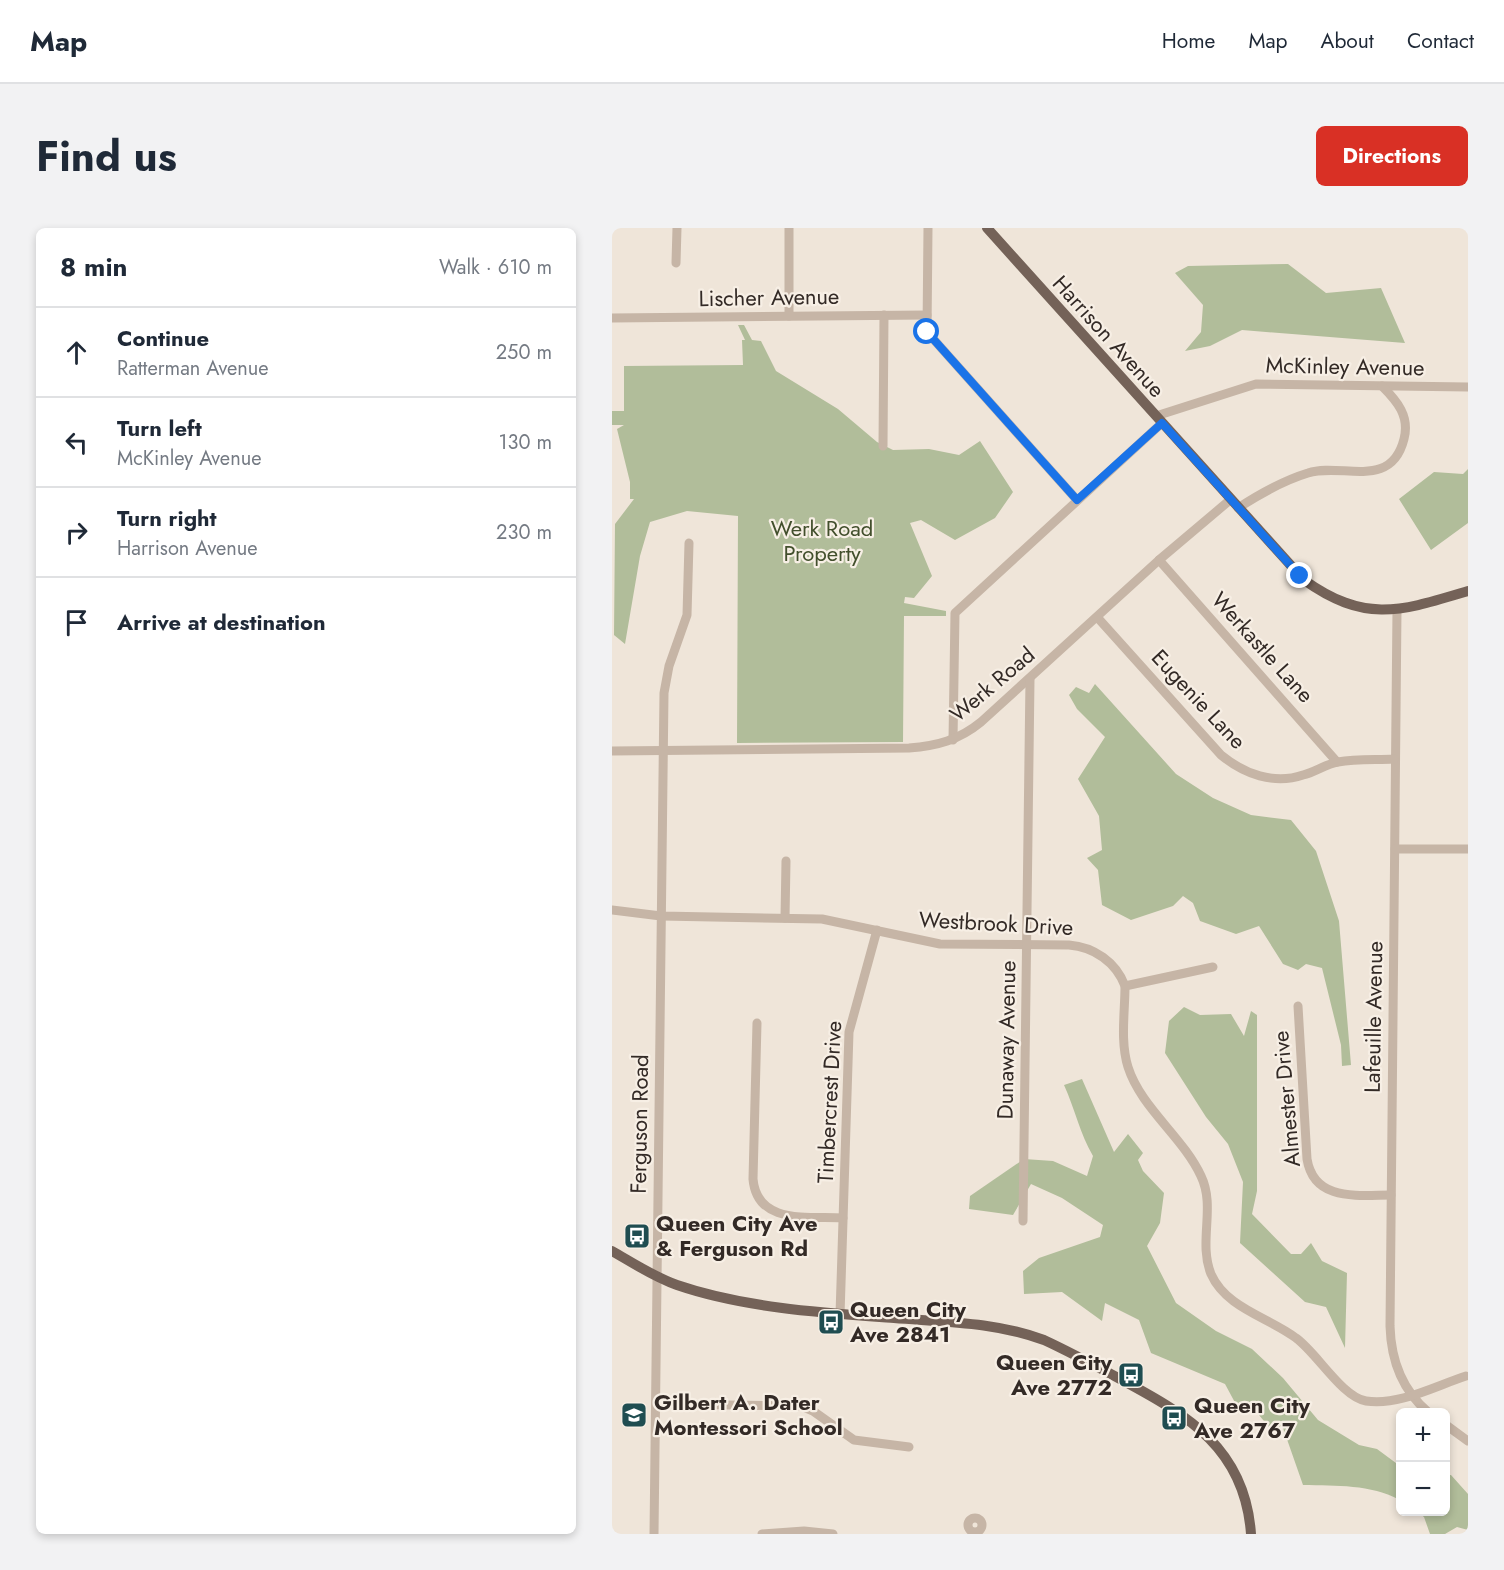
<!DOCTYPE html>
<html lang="en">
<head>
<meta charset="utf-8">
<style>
	body { margin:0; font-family:Jost,sans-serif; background:#f2f2f3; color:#1f2937 }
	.controls { position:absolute; right:18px; bottom:18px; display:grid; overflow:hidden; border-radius:9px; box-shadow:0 3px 9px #0003 }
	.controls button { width:54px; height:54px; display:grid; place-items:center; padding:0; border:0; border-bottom:2px solid #e0e1e3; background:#fff; color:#1f2937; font:30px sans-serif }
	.stop { position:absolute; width:18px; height:18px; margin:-14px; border:4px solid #1a73e8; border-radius:50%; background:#fff }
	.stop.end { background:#1a73e8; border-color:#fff; box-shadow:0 2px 6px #0008 }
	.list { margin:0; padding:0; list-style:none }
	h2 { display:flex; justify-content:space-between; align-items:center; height:78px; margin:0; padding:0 24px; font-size:26px }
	h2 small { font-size:20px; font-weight:400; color:#747a83 }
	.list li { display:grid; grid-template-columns:39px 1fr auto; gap:18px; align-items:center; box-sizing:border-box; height:90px; padding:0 24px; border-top:2px solid #e0e1e3 }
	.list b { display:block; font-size:22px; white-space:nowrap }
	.list p { margin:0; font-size:20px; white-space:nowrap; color:#747a83 }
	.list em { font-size:20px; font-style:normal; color:#747a83 }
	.icon { flex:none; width:33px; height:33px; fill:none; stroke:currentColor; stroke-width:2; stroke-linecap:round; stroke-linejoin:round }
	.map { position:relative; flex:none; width:856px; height:1306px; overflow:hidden; border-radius:9px }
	header { display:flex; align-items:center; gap:36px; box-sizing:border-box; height:84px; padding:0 30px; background:#fff; border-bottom:2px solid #e0e1e3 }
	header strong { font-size:28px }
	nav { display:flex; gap:33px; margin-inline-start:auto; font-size:21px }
	.intro { display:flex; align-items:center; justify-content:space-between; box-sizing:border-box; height:144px; padding:0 36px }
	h1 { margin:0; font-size:42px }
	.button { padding:15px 27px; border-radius:9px; background:#d93025; color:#fff; font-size:21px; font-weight:700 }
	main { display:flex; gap:36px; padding:0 36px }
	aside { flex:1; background:#fff; border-radius:9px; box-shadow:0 3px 9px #0003 }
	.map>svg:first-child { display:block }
	.green { fill:#b1bd9a }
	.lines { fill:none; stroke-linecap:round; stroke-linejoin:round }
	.minor { stroke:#c6b5a6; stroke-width:9 }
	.major { stroke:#746258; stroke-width:10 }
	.route { stroke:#1a73e8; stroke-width:8 }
	.labels { text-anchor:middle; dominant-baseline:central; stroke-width:4.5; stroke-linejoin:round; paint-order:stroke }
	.street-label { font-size:22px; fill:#332a26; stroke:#f7efe5 }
	.park-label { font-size:22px; fill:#424f2c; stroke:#f7efe5 }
	.poi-label { font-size:22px; font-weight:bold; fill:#332a26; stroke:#f7efe5; text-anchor:start }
</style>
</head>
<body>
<header>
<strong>Map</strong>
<nav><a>Home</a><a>Map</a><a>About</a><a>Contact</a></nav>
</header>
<div class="intro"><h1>Find us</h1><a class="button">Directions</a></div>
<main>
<aside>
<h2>8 min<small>Walk · 610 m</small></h2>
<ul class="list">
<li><svg class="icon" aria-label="ahead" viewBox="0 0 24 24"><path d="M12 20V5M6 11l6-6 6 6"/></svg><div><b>Continue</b><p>Ratterman Avenue</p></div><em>250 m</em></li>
<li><svg class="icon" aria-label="left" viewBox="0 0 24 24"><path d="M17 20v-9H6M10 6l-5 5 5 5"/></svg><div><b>Turn left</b><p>McKinley Avenue</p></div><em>130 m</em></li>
<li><svg class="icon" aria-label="right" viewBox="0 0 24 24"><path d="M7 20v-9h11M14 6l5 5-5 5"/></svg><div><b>Turn right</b><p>Harrison Avenue</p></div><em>230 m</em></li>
<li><svg class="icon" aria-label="arrive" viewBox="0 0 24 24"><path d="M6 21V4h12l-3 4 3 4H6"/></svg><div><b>Arrive at destination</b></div></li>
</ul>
</aside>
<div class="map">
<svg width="856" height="1306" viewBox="0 0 856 1306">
	<rect width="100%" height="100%" fill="#efe5d9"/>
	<!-- green -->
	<g class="green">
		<polygon points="676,36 714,65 769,60 793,115 630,102 598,118 573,123 589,104 591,77 563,45 576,38"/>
		<polygon points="126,97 132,97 140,112 149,113 164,143 226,181 265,214 281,222 317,221 347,227 368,213 401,264 383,290 343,312 309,292 298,295 320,348 302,370 293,369 292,375 334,383 334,388 292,388 291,514 125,515 126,288 75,283 38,294 28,328 13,416 2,407 3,296 22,271 18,271 18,254 5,201 12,197 0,197 0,183 12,183 12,138 131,137 130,112 133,112"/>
		<polygon points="856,241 856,295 819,322 787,271 822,244 851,246"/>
		<polygon points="483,456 564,546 601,570 639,587 679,592 704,623 727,693 739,837 730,838 729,817 710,740 694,736 686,742 671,736 647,698 624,706 588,693 581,675 571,668 561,678 519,692 490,677 486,642 475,630 490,622 487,588 466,551 493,509 465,481 457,467 464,459 477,465"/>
		<polygon points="572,779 588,787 619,786 632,808 639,783 645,787 645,963 640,986 679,1026 689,1026 699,1015 710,1033 735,1045 733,1120 714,1079 693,1074 628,1015 631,954 616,916 594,889 553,825 557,793"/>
		<path d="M 470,851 L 502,924 L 516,906 L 531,925 L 526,932 L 531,943 L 552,965 L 548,995 L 535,1018 L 564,1075 L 604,1103 L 640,1121 L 671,1150 L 706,1192 L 747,1217 L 765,1221 L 788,1238 L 788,1272 C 758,1256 725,1258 691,1257 L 670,1197 L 661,1204 L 637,1175 L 627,1182 L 613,1156 L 539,1125 L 527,1092 L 493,1075 L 490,1093 L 450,1064 L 412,1066 L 411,1043 L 427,1030 L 488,1009 L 491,997 L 450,970 L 419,956 L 401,987 L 357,981 L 358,968 L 412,931 L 441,933 L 475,948 L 481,928 C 468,906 463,881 452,857 Z"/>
		<polygon points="834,1247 839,1247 856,1266 856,1302 845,1299 833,1306 818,1306 812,1289 806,1284 834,1284"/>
	</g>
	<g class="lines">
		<!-- minor -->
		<g class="minor">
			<polyline points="316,0 315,104 465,272"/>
			<polyline points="64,35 65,0"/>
			<polyline points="177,88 177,0"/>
			<polyline points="0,90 315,87"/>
			<polyline points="544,188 644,156 856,159"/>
			<polyline points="271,218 272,87"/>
			<path d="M 626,280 C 646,267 673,252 696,245 C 729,234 779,263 792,211 C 798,188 785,173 770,158"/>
			<polyline points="547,332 725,534"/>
			<path d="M 785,382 L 778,1098 C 779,1132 790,1162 816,1184"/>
			<path d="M 485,389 L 609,527 C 632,546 662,557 691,547 C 703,544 714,536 726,534 C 744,531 764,532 782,531"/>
			<polyline points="341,512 343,385 550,195"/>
			<path d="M 0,523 L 297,520 C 325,518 347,512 369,494 L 547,332 L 618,272"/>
			<polyline points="783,621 856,621"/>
			<path d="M 0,682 L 49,688 L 210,691 L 328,716 L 457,717 C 482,719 504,734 513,758 C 513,784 508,813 516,839 C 529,880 571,909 589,948 C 604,979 586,1014 599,1046 C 614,1080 656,1089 684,1110 C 705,1125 730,1169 754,1173 C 787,1178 823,1158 854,1148"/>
			<polyline points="173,690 174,633"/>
			<polyline points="513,758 601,739"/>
			<path d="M 686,778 L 695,931 C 702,974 746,967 779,967"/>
			<path d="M 145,795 L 141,951 C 145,997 196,988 231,990"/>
			<polyline points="411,993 418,451"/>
			<polyline points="228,1087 237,804 265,702"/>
			<polyline points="44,1176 189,1178 201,1183 242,1212 297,1219"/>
			<polyline points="834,1197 856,1213"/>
			<circle cx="363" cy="1297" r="7"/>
			<polyline points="42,1306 52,465 57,438 75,387 77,315"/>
			<polyline points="150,1306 192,1303 221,1306"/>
		</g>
		<!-- major -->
		<g class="major">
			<path d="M 375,0 L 692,352 C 754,396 789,383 856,363"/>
			<path d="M 0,1023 C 21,1035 42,1049 65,1057 C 132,1080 212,1085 282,1090 C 333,1094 384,1094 432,1112 C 458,1124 484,1138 510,1152 C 577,1188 633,1221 639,1306"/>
		</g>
	</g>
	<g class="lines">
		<!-- route -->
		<polyline class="route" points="315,104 465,272 550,195 688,348"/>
	</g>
	<!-- icons -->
	<defs>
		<symbol id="bus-square" viewBox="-11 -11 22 22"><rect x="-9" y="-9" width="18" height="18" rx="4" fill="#1f4d51" stroke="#f7efe5"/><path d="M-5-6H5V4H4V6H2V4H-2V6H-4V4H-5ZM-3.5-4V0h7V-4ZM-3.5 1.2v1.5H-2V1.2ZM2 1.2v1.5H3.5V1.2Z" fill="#fff"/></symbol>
		<symbol id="school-square" viewBox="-11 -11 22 22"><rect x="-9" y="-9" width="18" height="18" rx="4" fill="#1f4d51" stroke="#f7efe5"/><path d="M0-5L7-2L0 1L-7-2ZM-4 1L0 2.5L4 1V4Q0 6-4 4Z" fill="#fff"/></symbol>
	</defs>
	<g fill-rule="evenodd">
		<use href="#bus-square" x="10" y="993" width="30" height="30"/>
		<use href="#bus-square" x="204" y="1079" width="30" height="30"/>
		<use href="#bus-square" x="504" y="1132" width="30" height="30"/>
		<use href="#school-square" x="7" y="1172" width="30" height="30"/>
		<use href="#bus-square" x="547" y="1175" width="30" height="30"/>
	</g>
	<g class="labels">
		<!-- street labels -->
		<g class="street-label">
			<text transform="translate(157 69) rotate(-1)">Lischer Avenue</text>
			<text transform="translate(497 108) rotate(48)">Harrison Avenue</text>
			<text transform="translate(733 138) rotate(1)">McKinley Avenue</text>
			<text transform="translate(651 419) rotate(48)">Werkastle Lane</text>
			<text transform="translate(380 456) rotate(-40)">Werk Road</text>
			<text transform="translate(587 471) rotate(47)">Eugenie Lane</text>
			<text transform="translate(384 695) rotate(3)">Westbrook Drive</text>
			<text transform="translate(761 789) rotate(-89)">Lafeuille Avenue</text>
			<text transform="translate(394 812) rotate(-89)">Dunaway Avenue</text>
			<text transform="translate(674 871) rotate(-95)">Almester Drive</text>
			<text transform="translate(217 874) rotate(-87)">Timbercrest Drive</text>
			<text transform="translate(27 896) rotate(-89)">Ferguson Road</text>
		</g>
		<!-- park labels -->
		<g class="park-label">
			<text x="210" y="300">Werk Road<tspan x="210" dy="25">Property</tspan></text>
		</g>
		<!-- poi labels -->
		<g class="poi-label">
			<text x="44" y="995">Queen City Ave<tspan x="44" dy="25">&amp; Ferguson Rd</tspan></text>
			<text x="238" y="1081">Queen City<tspan x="238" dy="25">Ave 2841</tspan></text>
			<text x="500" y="1134" text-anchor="end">Queen City<tspan x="500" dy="25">Ave 2772</tspan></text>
			<text x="42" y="1174">Gilbert A. Dater<tspan x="42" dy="25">Montessori School</tspan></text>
			<text x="582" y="1177">Queen City<tspan x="582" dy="25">Ave 2767</tspan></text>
		</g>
	</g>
</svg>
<div class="controls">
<button>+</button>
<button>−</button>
</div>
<div class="stop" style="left:315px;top:104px"></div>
<div class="stop end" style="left:688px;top:348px"></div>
</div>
</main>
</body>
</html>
